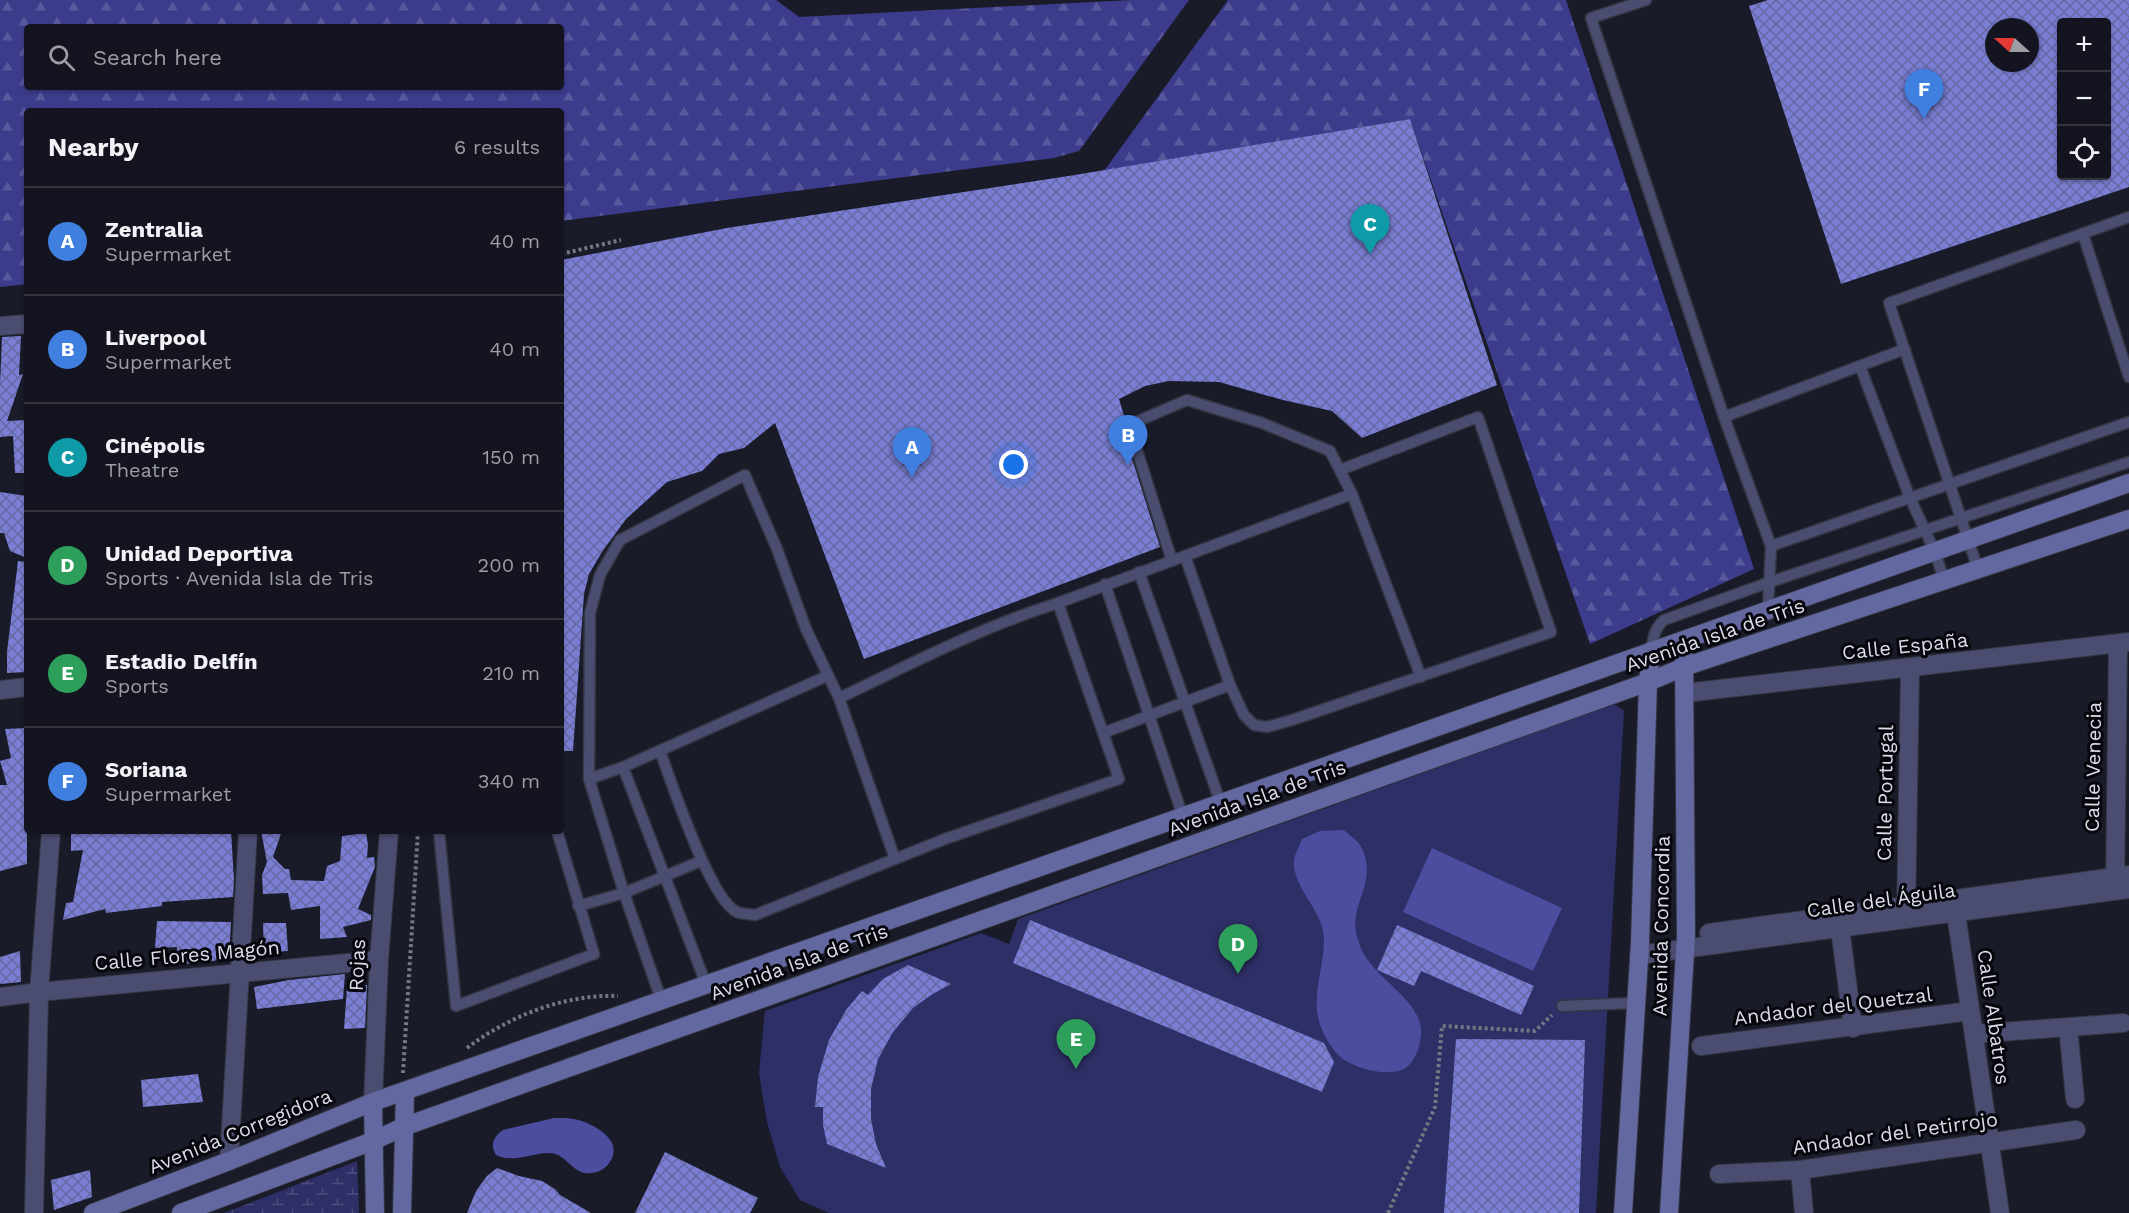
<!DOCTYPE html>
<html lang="en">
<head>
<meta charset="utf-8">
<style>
	body { margin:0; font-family:"Work Sans",sans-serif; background:#20212c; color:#f1f3f6 }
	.controls { position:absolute; right:18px; top:18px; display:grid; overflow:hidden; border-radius:6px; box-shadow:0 2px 4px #0004 }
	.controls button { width:54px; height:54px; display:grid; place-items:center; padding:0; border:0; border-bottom:2px solid #32333d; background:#13141f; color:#f1f3f6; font:30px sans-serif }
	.compass { position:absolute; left:1985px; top:18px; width:54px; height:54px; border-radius:50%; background:#13141f; box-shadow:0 2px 4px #0004; rotate:291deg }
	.you { position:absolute; left:1014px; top:465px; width:21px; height:21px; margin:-15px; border:4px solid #fff; border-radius:50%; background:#1a73e8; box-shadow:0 0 0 9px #1a73e833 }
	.badge { display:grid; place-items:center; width:39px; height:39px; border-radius:50%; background:#91cd3f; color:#fff; font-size:20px; font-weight:700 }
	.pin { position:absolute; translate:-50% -50px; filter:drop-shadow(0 2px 3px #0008) }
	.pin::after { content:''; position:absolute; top:32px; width:21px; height:18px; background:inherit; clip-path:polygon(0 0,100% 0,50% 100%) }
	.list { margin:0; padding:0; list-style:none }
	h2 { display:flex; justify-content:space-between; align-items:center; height:78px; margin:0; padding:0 24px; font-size:26px }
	h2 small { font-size:20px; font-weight:400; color:#9d9ea4 }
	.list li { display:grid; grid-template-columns:39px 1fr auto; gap:18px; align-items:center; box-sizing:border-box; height:108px; padding:0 24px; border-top:2px solid #32333d }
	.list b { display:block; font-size:22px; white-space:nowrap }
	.list p { margin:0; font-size:20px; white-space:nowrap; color:#9d9ea4 }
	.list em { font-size:20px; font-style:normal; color:#9d9ea4 }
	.icon { flex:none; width:33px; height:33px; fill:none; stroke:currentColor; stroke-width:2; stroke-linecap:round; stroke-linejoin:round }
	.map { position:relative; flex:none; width:2129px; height:1213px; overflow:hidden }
	.search { position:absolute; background:#13141f; box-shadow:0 2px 4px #0004; left:24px; top:24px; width:540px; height:66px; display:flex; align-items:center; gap:15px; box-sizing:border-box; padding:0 21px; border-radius:6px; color:#9d9ea4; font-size:22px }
	.panel { position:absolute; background:#13141f; box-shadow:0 2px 4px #0004; left:24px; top:108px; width:540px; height:726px; border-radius:6px }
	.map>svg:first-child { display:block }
	.green { fill:#2e2f66 }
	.forest { fill:url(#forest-firs); fill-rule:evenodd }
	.wetland { fill:url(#wetland-marsh) }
	.water { fill:#4c4d9f }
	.building { fill:url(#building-cross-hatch); fill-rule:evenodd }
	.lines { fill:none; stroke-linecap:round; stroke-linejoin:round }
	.lane-casing { stroke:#343643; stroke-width:13 }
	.street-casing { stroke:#343643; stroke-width:20 }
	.secondary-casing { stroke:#343643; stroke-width:20 }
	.path { stroke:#757783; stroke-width:4; stroke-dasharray:3 3; stroke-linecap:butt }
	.lane { stroke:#4a4d70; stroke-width:10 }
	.street { stroke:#4a4d70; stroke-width:18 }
	.secondary { stroke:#6468a0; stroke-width:18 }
	.labels { text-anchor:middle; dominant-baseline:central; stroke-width:6; stroke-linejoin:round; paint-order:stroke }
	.street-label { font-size:20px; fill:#dadce6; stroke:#06060c }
</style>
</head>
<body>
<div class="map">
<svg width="2129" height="1213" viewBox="0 0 2129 1213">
	<defs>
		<pattern id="forest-firs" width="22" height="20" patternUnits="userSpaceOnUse" patternTransform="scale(1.5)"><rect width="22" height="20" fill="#3d3c8c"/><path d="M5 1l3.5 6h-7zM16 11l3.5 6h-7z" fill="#58589c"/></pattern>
		<pattern id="wetland-marsh" width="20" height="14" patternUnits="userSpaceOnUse" patternTransform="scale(1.5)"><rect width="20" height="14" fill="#2e2f66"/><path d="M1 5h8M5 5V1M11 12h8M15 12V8" fill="none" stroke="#4c4d7c"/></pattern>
		<pattern id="building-cross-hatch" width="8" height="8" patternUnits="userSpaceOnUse" patternTransform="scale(1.5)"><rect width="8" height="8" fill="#7a7ed4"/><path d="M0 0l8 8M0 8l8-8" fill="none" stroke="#6669a2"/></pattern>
	</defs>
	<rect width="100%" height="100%" fill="#191b29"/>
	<!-- green -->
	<polygon class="green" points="1614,704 1624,711 1596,1213 829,1213 800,1200 780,1167 767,1122 759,1073 765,1011 981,933 1009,944 1018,919"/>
	<!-- forest -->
	<g class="forest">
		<path d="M 0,0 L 776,0 L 799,17 L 1132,0 L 1189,0 L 1079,151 L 1054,158 L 561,221 L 561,111 L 27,111 L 27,284 L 0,287 ZM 27,27 L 561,27 L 561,87 L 27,87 Z"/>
		<polygon points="1228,0 1566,0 1754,569 1590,644 1410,119 1104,171"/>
	</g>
	<!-- wetland -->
	<polygon class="wetland" points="357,1161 359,1213 224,1213"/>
	<!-- water -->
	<g class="water">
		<path d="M 1344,830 C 1349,835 1357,840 1360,845 C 1380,881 1350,901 1356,933 C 1357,937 1359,942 1360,946 C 1371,977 1418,997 1421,1029 C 1422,1042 1416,1062 1404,1069 C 1387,1077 1357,1069 1343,1059 C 1333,1052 1322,1033 1319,1021 C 1310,992 1330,952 1322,927 C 1316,905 1292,884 1294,860 C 1295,854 1300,845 1302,839 L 1320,831 Z"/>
		<polygon points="1432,848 1562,908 1533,971 1403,912"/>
		<path d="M 554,1118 C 567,1118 579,1118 591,1125 C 598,1128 608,1135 612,1143 C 618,1157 606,1172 592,1173 C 573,1176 568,1155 551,1153 C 533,1152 513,1164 496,1155 C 490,1145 493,1137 503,1130 Z"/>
	</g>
	<!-- building -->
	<g class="building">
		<path d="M 1768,0 L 2129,0 L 2129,187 L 1841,284 L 1749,6 ZM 2061,22 L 2106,22 L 2106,176 L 2061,176 ZM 1994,27 L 2030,27 L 2030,63 L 1994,63 Z"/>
		<polygon points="1410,119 1497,385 1362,438 1332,411 1283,400 1219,382 1169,381 1145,386 1119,399 1125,419 1122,423 1122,427 1160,547 864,659 775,423 744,448 719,454 702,471 667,482 626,519 602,552 589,574 584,594 573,751 561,751 561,260 727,228 1075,175"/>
		<polygon points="21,336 19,375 23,374 7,421 27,420 27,473 15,473 13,436 0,437 0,385 2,337"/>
		<polygon points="0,492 27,496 27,558 10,551 4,533 0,533"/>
		<polygon points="18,561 27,562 27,672 7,673 7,652"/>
		<polygon points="27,728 27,864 0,871 0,785 7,785 0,761 11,758 5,729"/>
		<polygon points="71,831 231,831 234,880 233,897 162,902 162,906 106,913 105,909 63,920 66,903 73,902 83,850 71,851"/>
		<polygon points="261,831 282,831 273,857 285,869 289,869 291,880 324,881 327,866 340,861 342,836 366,833 368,845 367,858 374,857 375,867 358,909 371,915 371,920 343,927 347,937 320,939 320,906 291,910 288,893 263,894 262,875 267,862"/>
		<polygon points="1030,920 1324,1043 1334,1062 1322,1092 1013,963"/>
		<polygon points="157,921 231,922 229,959 176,965 177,947 155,948"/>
		<polygon points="263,923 286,923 288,951 264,953"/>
		<polygon points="1397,925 1534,986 1521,1015 1421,971 1414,986 1377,970"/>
		<polygon points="20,951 21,982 0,984 0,957"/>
		<polygon points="908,965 951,984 931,995 913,1008 893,1032 878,1059 871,1089 871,1119 876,1144 886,1168 827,1144 823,1125 823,1107 815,1107 818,1077 829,1040 846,1010 862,991 868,995 883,979"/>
		<polygon points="345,974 343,999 257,1009 254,987 289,980"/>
		<polygon points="367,985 365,1028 344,1029 347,987"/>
		<polygon points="1456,1039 1585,1040 1579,1213 1444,1213"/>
		<polygon points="198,1074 203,1102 143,1107 141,1080"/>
		<polygon points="665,1152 758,1198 750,1213 635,1213"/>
		<polygon points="497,1168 519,1176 542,1181 555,1189 560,1195 591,1213 467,1213 476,1191 487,1176"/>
		<polygon points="90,1170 92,1197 54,1210 51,1180"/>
	</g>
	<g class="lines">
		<defs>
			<g id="lane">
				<polyline points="1646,0 1591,18 1724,417 1771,546 1768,610"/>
				<polyline points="2083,234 2129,377"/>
				<polyline points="1860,366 1910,498 1935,552 1944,580"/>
				<polyline points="1724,417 1905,349"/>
				<polyline points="1771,546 2129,422"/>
				<polyline points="1185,556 1230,685 1244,715 1254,725 1267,727 1292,720 1551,632 1478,417 1340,470"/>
				<polyline points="1172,561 1129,425 1187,400 1262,423 1330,451 1352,494 1421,677"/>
				<polyline points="1978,569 1889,303 2129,217"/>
				<polyline points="1139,572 1221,804"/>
				<polyline points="1105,584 1183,817"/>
				<path d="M 1651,651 C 1653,639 1654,629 1664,620 L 1770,582 L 2129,462"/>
				<path d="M 839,698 C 911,664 981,627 1058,603 L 1352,494"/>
				<polyline points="1103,733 1230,685"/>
				<path d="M 660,751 C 671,781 710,900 737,912 C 742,914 750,914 755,915 L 945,839 L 1119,779 L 1058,603"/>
				<polyline points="623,767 706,984"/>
				<polyline points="589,779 623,767 827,676"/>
				<polyline points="439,831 456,1006 594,954 557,831"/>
				<polyline points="578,906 624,893 701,861"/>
				<polyline points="662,1002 624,893 589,779 590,613 600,575 620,540 745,475 777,549 806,629 839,698 895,859"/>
				<polyline points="1562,1006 1635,1003"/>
			</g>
			<g id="street">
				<polyline points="0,326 27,324"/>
				<polyline points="0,690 27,687"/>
				<polyline points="1685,693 2129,642"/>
				<polyline points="2115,889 2118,644"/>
				<polyline points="1954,900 2000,1213"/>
				<polyline points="1906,917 1910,669"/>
				<polyline points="1840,928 1853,1028"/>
				<polyline points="1709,933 2129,875"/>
				<polyline points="1639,955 2129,889"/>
				<polyline points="0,997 39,992 379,960"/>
				<polyline points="2068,1027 2075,1099"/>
				<polyline points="1974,1034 2123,1023"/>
				<polyline points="1701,1046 1970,1011"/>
				<polyline points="373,1102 379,960 389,831"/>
				<polyline points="229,1161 248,831"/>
				<polyline points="1800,1170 1804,1213"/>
				<polyline points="1719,1174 1800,1170 2076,1130"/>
				<polyline points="34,1213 39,992 51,831"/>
			</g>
			<g id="secondary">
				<polyline points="373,1102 375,1213"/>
				<polyline points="93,1213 229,1161 373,1102 2129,483"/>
				<polyline points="181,1213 373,1141 403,1127 1648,682 1684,667 2129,519"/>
				<polyline points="402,1213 405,1092"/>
				<polyline points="1623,1213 1640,943 1648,682 1651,651"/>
				<polyline points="1669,1213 1686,936 1684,657"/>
			</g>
		</defs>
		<!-- lane casing -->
		<use href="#lane" class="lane-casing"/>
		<!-- street casing -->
		<use href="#street" class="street-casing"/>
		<!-- secondary casing -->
		<use href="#secondary" class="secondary-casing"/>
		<!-- path -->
		<g class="path">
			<polyline points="561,254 621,240"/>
			<path d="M 467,1048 C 509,1016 565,994 618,996"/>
			<polyline points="403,1073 418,831"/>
			<polyline points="1388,1213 1435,1107 1442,1026 1535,1031 1552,1015"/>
		</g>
		<!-- lane -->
		<use href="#lane" class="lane"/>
		<!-- street -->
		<use href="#street" class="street"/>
		<!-- secondary -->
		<use href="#secondary" class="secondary"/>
	</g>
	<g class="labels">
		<!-- street labels -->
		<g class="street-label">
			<text transform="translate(1715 635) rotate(-19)">Avenida Isla de Tris</text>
			<text transform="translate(1905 646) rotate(-6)">Calle España</text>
			<text transform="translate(2093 767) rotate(-89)">Calle Venecia</text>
			<text transform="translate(1885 793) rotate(-89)">Calle Portugal</text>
			<text transform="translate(1257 798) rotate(-20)">Avenida Isla de Tris</text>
			<text transform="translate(1881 900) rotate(-8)">Calle del Águila</text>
			<text transform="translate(1661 926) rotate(-89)">Avenida Concordia</text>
			<text transform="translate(187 955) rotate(-5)">Calle Flores Magón</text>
			<text transform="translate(799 962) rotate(-20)">Avenida Isla de Tris</text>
			<text transform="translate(357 965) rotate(-87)">Rojas</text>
			<text transform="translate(1833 1006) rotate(-7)">Andador del Quetzal</text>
			<text transform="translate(1994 1017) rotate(82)">Calle Albatros</text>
			<text transform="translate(240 1131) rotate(-22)">Avenida Corregidora</text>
			<text transform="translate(1895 1133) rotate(-8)">Andador del Petirrojo</text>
		</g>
	</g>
</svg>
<div class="controls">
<button>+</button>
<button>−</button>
<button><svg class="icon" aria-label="locate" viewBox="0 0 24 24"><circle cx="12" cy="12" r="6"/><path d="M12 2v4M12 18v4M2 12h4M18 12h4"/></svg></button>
</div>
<svg class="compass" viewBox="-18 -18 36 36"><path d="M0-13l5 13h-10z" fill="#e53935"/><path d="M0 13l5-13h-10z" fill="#9d9ea4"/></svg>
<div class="you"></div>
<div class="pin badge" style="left:912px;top:477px;background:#3f7fe0">A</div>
<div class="pin badge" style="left:1128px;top:465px;background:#3f7fe0">B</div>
<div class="pin badge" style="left:1370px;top:254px;background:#0f9aa8">C</div>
<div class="pin badge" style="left:1238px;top:974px;background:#2e9e5b">D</div>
<div class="pin badge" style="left:1076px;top:1069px;background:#2e9e5b">E</div>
<div class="pin badge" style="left:1924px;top:119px;background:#3f7fe0">F</div>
<div class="search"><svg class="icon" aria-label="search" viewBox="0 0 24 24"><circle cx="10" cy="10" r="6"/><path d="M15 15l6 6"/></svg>Search here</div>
<section class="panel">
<h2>Nearby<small>6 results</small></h2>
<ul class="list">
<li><span class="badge" style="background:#3f7fe0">A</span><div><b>Zentralia</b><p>Supermarket</p></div><em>40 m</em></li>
<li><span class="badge" style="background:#3f7fe0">B</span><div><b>Liverpool</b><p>Supermarket</p></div><em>40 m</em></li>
<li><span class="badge" style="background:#0f9aa8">C</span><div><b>Cinépolis</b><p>Theatre</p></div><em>150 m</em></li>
<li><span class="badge" style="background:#2e9e5b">D</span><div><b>Unidad Deportiva</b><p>Sports · Avenida Isla de Tris</p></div><em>200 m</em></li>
<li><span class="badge" style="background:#2e9e5b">E</span><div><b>Estadio Delfín</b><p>Sports</p></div><em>210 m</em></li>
<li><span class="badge" style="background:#3f7fe0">F</span><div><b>Soriana</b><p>Supermarket</p></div><em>340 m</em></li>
</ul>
</section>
</div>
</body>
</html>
